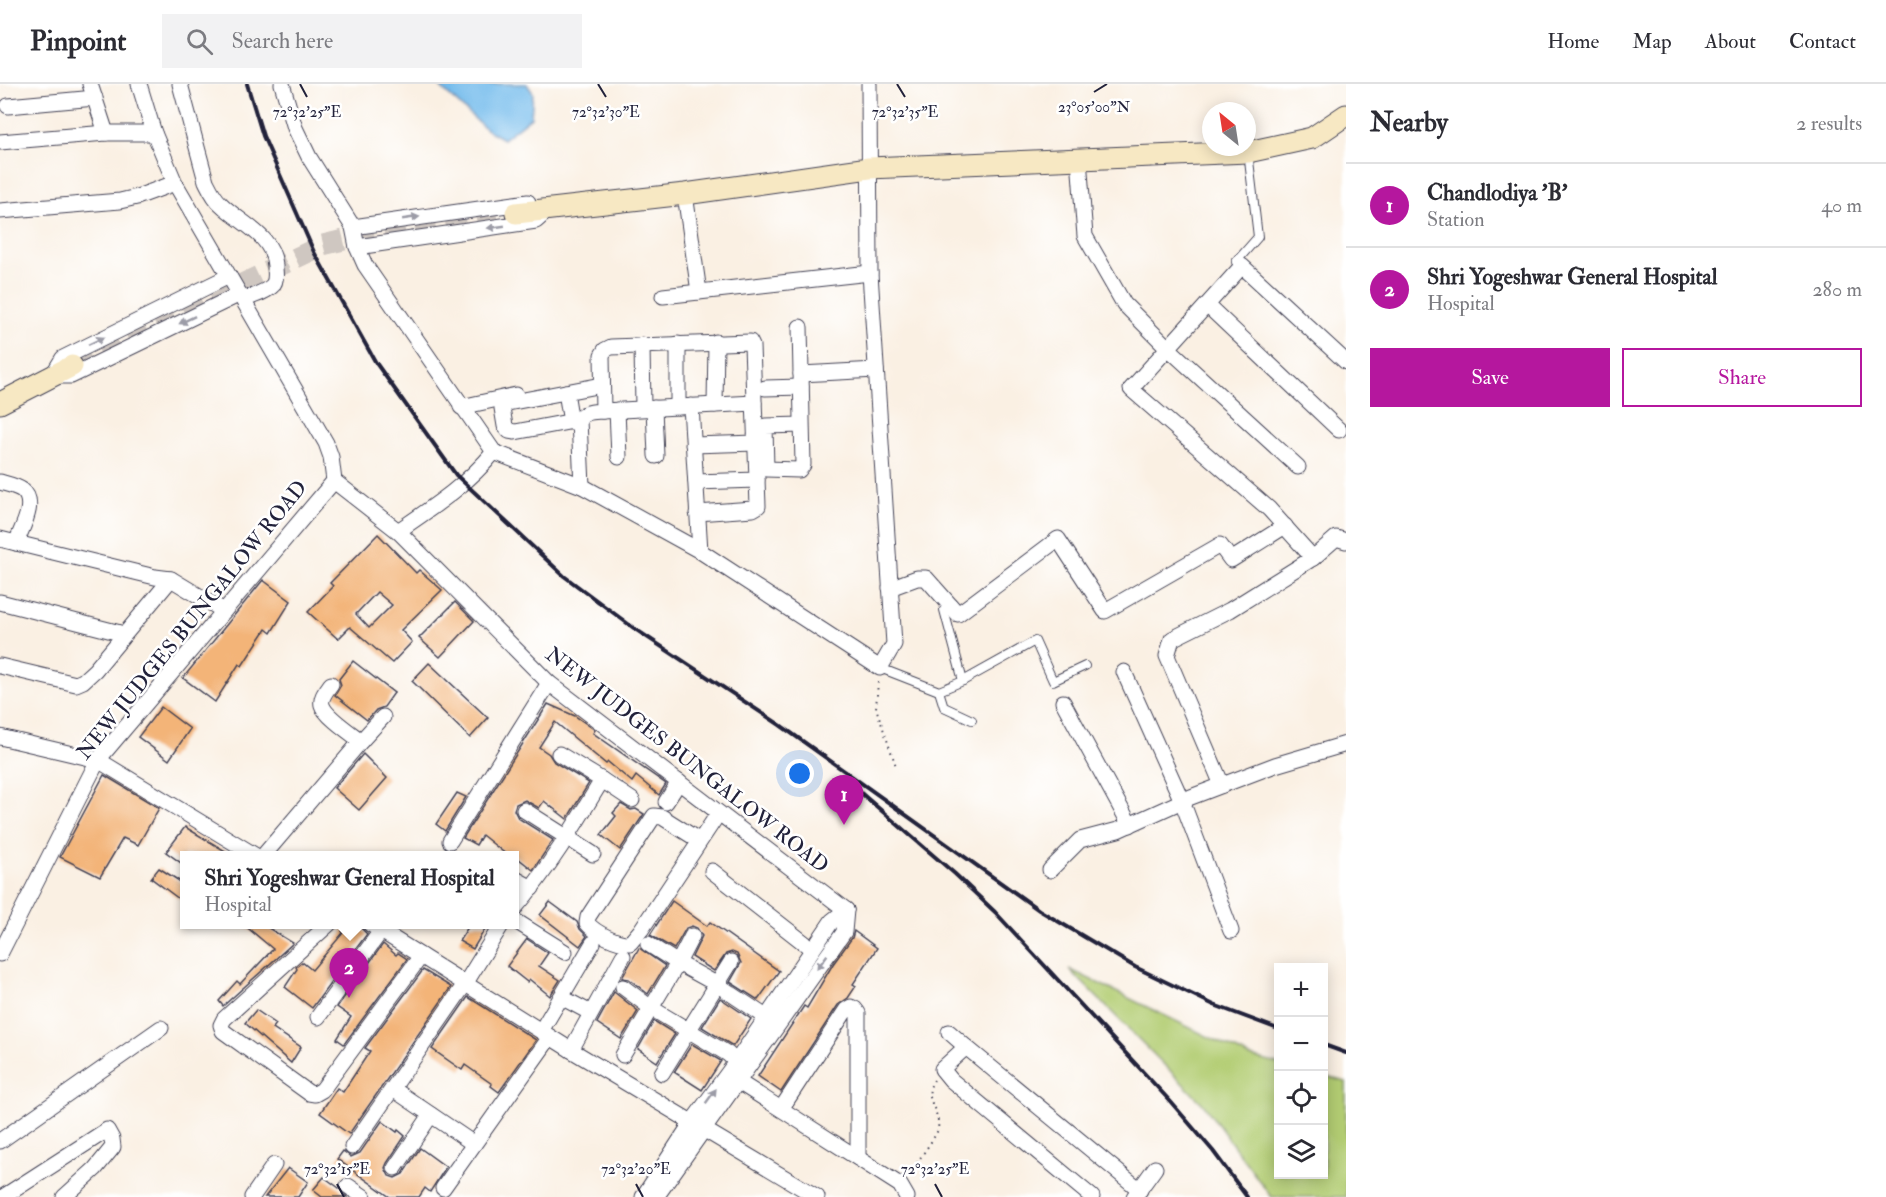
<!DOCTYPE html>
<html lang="en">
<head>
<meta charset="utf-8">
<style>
	body { margin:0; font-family:"IM FELL Double Pica",serif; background:#f2f2f3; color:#2b2b33 }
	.controls { position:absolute; right:18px; bottom:18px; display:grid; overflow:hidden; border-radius:0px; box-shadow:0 3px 15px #0003 }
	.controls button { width:54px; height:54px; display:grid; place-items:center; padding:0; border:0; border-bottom:2px solid #e1e1e2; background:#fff; color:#2b2b33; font:30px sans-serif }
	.compass { position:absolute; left:1202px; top:18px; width:54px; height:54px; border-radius:50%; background:#fff; box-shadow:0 3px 15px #0003; rotate:330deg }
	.you { position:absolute; left:800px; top:690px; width:21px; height:21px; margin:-15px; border:4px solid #fff; border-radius:50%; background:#1a73e8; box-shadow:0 0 0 9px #1a73e833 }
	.badge { display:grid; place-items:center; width:39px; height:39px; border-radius:50%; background:#b5179e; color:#fff; font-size:20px; font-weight:700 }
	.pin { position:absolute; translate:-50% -50px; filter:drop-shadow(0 2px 3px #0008) }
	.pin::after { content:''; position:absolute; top:32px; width:21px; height:18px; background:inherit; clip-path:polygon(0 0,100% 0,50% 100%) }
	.popup { position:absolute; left:180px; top:767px; width:339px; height:78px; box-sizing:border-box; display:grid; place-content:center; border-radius:0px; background:#fff; filter:drop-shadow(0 2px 4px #0005); font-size:20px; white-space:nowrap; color:#7c7c81 }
	.popup b { font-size:22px; color:#2b2b33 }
	.popup::after { content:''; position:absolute; left:50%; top:100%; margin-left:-12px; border:12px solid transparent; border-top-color:#fff }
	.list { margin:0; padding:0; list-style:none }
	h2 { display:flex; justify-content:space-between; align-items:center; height:78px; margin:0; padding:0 24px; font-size:26px }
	h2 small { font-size:20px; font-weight:400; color:#7c7c81 }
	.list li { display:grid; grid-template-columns:39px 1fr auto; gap:18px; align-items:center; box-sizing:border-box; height:84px; padding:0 24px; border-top:2px solid #e1e1e2 }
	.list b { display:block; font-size:22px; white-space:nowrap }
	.list p { margin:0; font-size:20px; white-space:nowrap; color:#7c7c81 }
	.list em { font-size:20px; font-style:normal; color:#7c7c81 }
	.actions { display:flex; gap:12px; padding:18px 24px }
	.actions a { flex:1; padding:14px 0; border:2px solid #b5179e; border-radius:0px; text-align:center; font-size:21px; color:#b5179e }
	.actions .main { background:#b5179e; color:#fff }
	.icon { flex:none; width:33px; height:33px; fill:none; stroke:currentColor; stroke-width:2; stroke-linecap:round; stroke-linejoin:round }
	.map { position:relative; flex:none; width:1346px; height:1113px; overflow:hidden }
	header { display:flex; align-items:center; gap:36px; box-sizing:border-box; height:84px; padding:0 30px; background:#fff; border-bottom:2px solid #e1e1e2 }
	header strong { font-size:28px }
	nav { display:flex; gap:33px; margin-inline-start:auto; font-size:21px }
	.search { width:420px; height:54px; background:#f2f2f3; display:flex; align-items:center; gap:15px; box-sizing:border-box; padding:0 21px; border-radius:0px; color:#7c7c81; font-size:22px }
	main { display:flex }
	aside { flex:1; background:#fff }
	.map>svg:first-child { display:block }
	.green { fill:#b3cd73; stroke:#6a7857; stroke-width:1.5 }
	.water { fill:#75bcec; stroke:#4c6f94; stroke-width:1.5 }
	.building { fill:#f3b478; fill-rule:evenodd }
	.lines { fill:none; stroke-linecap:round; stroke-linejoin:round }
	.secondary-tunnel { stroke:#cfc7c1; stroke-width:21; stroke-dasharray:21 10; stroke-linecap:butt }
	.lane-casing { stroke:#424154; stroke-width:10 }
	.street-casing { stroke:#424154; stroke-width:17 }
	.secondary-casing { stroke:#424154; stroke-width:23 }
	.path { stroke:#424154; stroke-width:2; stroke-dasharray:1.5 4.5; stroke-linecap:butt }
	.lane { stroke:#fff; stroke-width:8 }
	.street { stroke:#fff; stroke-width:15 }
	.secondary { stroke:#f7e8c3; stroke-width:21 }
	.rail { stroke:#22223b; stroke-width:4 }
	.oneway { fill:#9c9ca7 }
	.ticks { fill:none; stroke:#22223b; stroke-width:2 }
	.labels { text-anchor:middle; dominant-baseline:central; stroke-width:5; stroke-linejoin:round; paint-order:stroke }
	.street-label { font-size:21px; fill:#22223b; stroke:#fff }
	.ticks-label { font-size:15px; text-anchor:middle; fill:#22223b; stroke:#fff; stroke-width:5; stroke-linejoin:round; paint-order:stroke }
</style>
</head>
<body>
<header>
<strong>Pinpoint</strong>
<div class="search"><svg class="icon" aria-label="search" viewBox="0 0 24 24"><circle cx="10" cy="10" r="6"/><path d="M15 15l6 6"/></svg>Search here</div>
<nav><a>Home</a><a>Map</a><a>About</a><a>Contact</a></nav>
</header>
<main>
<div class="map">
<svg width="1346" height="1113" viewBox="0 0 1346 1113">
	<rect width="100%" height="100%" fill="#fff"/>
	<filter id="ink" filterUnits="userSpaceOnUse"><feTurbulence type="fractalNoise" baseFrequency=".0167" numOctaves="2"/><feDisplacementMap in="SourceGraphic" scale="12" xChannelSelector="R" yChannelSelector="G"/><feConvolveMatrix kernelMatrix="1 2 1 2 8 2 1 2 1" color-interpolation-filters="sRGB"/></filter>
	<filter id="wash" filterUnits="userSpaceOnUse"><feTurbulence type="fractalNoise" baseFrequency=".008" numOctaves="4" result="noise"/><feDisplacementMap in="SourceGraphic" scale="24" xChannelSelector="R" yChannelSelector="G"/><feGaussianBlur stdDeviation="1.35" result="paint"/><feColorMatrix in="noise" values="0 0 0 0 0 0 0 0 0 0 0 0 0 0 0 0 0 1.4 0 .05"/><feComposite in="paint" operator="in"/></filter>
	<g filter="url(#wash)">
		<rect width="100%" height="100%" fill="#faf0e3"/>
		<!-- green -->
		<polygon class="green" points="1069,885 1250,973 1278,980 1278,1090 1324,1090 1324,992 1346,998 1346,1113 1271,1113 1203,1020"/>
		<!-- water -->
		<polygon class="water" points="438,0 527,0 533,9 531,33 503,55 487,46 443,6"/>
		<g id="blocks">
			<!-- building -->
			<g class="building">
				<path d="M 378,450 L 416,489 L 419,486 L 442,506 L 401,546 L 412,558 L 392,579 L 350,543 L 338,555 L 308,528 L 333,502 L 330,499 ZM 377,508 L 392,521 L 369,544 L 356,530 Z"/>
				<polygon points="263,496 291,517 271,549 266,545 242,582 239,580 215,618 183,594"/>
				<polygon points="455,518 474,537 440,573 419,554"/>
				<polygon points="353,577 394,609 384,623 376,626 367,636 335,611 341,601 339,595"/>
				<polygon points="429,579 488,634 470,654 412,597"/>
				<polygon points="548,620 575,632 595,646 593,649 666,700 659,711 636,692 632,698 608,678 606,680 555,638 539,663 549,670 554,678 589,699 567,735 544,717 539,724 525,716 516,720 514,726 518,734 553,756 533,786 514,771 507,771 482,751 476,761 463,754"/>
				<polygon points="161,623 190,645 169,676 138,653"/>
				<polygon points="363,670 387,694 359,726 334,704"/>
				<polygon points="104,691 159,724 138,761 123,754 100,793 60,773"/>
				<polygon points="457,709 466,713 445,747 436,740"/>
				<polygon points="621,720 631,726 636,725 644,730 620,766 601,751 616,732 613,729"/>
				<polygon points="185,743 232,771 184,771 184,781 166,768"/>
				<polygon points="159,784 184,800 184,807 179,815 151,794"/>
				<polygon points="672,817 707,842 710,838 779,887 758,916 730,898 741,879 737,870 732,868 726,870 714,887 692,873 702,852 697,844 692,842 686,844 674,865 650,851"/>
				<polygon points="550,818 577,838 580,845 587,852 580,862 540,831"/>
				<polygon points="243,840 262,840 293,859 223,922 219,917 237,897 240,900 273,865"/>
				<polygon points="347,840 360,840 362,845 367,850 312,924 285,903 297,885 296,883 302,878 312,886 343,849 342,847"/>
				<polygon points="470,840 488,840 473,865 459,857"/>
				<polygon points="854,847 877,864 853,900 856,902 848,914 838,921 781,1008 758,992 804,922 807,924 833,880 852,854"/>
				<polygon points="527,855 548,869 539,882 560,896 550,912 529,895 527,898 507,882"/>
				<polygon points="383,860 396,871 398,869 407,875 344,960 337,955 351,933 337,923"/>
				<polygon points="639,864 665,882 648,910 629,895 622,894"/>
				<polygon points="423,886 451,903 349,1050 320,1029 337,1004 343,1008 370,967 365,964"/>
				<polygon points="614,908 638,927 621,955 597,939"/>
				<polygon points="468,913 536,956 499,1008 491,1002 492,1000 465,981 462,986 432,965"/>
				<polygon points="720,914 751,935 733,962 702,943"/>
				<polygon points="256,926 276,940 273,944 301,963 291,979 245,939"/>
				<polygon points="654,937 675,950 657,978 638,965"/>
				<polygon points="692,960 721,977 702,1006 674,988"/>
				<polygon points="382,1037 397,1048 398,1046 405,1052 387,1079 385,1084 389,1092 395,1094 403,1090 420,1064 446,1083 430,1108 425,1104 419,1113 390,1113 337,1075 343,1067 351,1073 360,1069"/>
				<polygon points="288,1084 308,1098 298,1113 265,1113"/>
				<polygon points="324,1093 339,1104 347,1113 322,1113 313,1106"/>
			</g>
		</g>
	</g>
	<g filter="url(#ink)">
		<use href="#blocks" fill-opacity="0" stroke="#424154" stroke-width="1.5"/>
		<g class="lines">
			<!-- secondary-tunnel -->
			<polyline class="secondary-tunnel" points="72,282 323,161 356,153 516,129"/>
			<defs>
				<g id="lane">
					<polyline points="1236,178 1258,153 1248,68"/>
					<polyline points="944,526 963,597"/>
					<polyline points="880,584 939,607 963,597 1035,557 1053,597 1085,582"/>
					<polyline points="939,607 944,623 972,636"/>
				</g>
				<g id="street">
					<polyline points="90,0 106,49"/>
					<polyline points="139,0 154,49"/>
					<path d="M 180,0 L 206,97 C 210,105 214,114 221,120 C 241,140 273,151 275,182 C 275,189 277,195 273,201 C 267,208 252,212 243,216"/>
					<polyline points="282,0 295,44 309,73 353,143 357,163 365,181 494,368 582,402 700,467 880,584 894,560 870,189 869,0"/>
					<polyline points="8,22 95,14"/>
					<polyline points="0,58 106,49 154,49 175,99 326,359 331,373 334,397"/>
					<polyline points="1079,75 1085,152 1124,220 1168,264 1298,383"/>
					<polyline points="685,110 699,208"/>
					<polyline points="0,127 120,117 137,113 175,99"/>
					<polyline points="353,143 528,118"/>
					<polyline points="357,163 536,137 545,129"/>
					<polyline points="229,192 63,274 52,292 71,292 240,210"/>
					<polyline points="663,212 870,189"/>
					<polyline points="1207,221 1339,346"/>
					<polyline points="800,243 803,381 799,386 766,385 765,342 802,341"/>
					<polyline points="678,260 678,323"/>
					<polyline points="642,261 643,324"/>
					<polyline points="1346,278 1242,182 1131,305 1269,425 1313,474 1336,454 1346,457"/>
					<polyline points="801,290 876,286"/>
					<polyline points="765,304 801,303"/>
					<polyline points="566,308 571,338"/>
					<polyline points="715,321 716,258"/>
					<polyline points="691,322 700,467"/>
					<polyline points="461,323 516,311"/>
					<polyline points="654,324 656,372"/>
					<polyline points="617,326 619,373"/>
					<polyline points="603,327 754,319"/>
					<polyline points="579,336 515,348 509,347 505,342 502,324 508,319 602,301"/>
					<polyline points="693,361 756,359"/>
					<path d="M 0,398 C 7,400 17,402 22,406 C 38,418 21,445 16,459"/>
					<polyline points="696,398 757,396"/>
					<path d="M 582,402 L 579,336 C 584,327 593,328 603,327 L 602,271 L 605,266 L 611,263 L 750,258 L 752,262 L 758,422 L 753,425 L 697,429"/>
					<path d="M 398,447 C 433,423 467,401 494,368"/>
					<polyline points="0,455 155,493 171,495 224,527"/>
					<polyline points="890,504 917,494 926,494 958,530 1058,455 1105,527 1220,461 1231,476 1285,442"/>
					<polyline points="0,518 124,550"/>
					<polyline points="0,582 76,600 83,597 95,586 171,495"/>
					<polyline points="1124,588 1182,717 1231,847"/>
					<polyline points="1063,618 1130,741"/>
					<polyline points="0,653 98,676 256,772"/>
					<polyline points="361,657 383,633"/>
					<polyline points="559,670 602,696"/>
					<polyline points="1222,701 1167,572 1172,555 1230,526 1313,474"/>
					<polyline points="666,718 679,698"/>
					<polyline points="524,726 593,770"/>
					<polyline points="450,757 549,599"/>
					<path d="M 700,757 L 662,733 L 654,732 L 588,833 L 587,839 C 595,849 618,860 630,859 L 641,846 C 666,808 692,769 718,730"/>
					<path d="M 263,772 L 361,657 C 352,650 325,632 322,621 C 320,613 327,606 331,600"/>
					<polyline points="1050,786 1080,756 1118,746 1191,713 1275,681 1346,660"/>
					<polyline points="712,787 812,865"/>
					<polyline points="514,794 532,804"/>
					<path d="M 514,825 C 548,786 575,741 602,696 L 632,716"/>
					<polyline points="514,836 565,868"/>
					<polyline points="329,840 224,935 221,941 223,947 309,1009 315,1010 322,1006 421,872"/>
					<polyline points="370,840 571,966 817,1113"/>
					<polyline points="648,860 678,879 692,852"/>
					<polyline points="0,870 98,676 334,397 398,447 549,599 846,826"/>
					<polyline points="623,903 651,924 623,971"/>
					<polyline points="561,913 591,929"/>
					<polyline points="318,933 381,847"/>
					<polyline points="541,947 593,859"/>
					<polyline points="949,948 966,963"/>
					<polyline points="571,966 623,872"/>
					<polyline points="736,978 728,970 651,924 678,879 718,901 766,933"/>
					<polyline points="662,989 731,878"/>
					<polyline points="737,997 900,1101 907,1113"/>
					<polyline points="393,1005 474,1060"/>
					<polyline points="781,1025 846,926 851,923 855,925 858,929 858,1074"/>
					<polyline points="0,1057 161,944"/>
					<polyline points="352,1063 465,900 502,840"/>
					<polyline points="395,1084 431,1031"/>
					<polyline points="348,1102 364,1113"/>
					<polyline points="443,1104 550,953"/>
					<polyline points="3,1113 107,1046 112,1055 113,1063 95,1085 64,1113"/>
					<polyline points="252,1113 274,1081"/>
					<polyline points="643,1113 692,1038 736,978 832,837 846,826"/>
					<polyline points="656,1113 844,848 846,826"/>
					<polyline points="1092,1113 951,996 942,985 966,963 1140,1106"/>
					<polyline points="1134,1113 1155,1084"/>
				</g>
				<g id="secondary">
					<polyline points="516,129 685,110 869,84 1248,68 1312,54 1346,31"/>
					<polyline points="0,319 72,282"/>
				</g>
			</defs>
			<!-- lane casing -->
			<use href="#lane" class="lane-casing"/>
			<!-- street casing -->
			<use href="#street" class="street-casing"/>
			<!-- secondary casing -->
			<use href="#secondary" class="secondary-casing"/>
			<!-- path -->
			<g class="path">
				<polyline points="878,598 876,624 896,682"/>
				<path d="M 914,1084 C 918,1076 937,1051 938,1045 C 941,1026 921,1014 934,996"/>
			</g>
			<!-- lane -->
			<use href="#lane" class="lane"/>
			<!-- street -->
			<use href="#street" class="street"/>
			<!-- secondary -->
			<use href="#secondary" class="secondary"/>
			<!-- rail -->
			<g class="rail">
				<polyline points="247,0 263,52 314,168 376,279 456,391 564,492 635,545 780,641 1039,826 1135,883 1214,921 1278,945"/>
				<polyline points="854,703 955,790 995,828 1170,1017 1213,1067 1247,1113"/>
				<polyline points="1324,961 1346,969"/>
			</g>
		</g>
		<!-- one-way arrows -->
		<defs><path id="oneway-solid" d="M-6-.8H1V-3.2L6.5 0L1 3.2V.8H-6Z" transform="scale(1.5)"/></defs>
		<g class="oneway">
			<use href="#oneway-solid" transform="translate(411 134) rotate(-8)"/>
			<use href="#oneway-solid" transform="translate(496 143) rotate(172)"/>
			<use href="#oneway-solid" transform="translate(187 236) rotate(154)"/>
			<use href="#oneway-solid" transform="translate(96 257) rotate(-26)"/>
			<use href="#oneway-solid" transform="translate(822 878) rotate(126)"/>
			<use href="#oneway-solid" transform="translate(711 1012) rotate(-54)"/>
		</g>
	</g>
	<!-- ticks -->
	<path class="ticks" d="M 300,0 L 307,13M 598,0 L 606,13M 897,0 L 905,13M 1094,8 L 1107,0M 337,1100 L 344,1113M 636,1100 L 643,1113M 935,1100 L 942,1113"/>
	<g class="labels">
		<!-- street labels -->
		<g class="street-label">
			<text transform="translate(192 536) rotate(-51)">NEW JUDGES BUNGALOW ROAD</text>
			<text transform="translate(687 676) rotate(38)">NEW JUDGES BUNGALOW ROAD</text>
		</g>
	</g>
	<g class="ticks-label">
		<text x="1094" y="28">23°05'00"N</text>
		<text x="307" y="33">72°32'25"E</text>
		<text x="606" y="33">72°32'30"E</text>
		<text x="905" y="33">72°32'35"E</text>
		<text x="337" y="1090">72°32'15"E</text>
		<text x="636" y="1090">72°32'20"E</text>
		<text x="935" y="1090">72°32'25"E</text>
	</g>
</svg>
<div class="controls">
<button>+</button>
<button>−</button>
<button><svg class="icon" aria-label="locate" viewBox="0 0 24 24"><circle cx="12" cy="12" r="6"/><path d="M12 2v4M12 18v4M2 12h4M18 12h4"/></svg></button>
<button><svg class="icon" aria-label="layers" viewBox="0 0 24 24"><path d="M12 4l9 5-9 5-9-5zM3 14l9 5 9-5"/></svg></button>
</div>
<svg class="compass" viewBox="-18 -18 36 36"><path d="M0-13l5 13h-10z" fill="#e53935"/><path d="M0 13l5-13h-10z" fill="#7c7c81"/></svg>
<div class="you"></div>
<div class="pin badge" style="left:844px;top:741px">1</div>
<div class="pin badge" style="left:349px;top:914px">2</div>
<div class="popup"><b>Shri Yogeshwar General Hospital</b>Hospital</div>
</div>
<aside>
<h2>Nearby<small>2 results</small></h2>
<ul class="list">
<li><span class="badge">1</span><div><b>Chandlodiya 'B'</b><p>Station</p></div><em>40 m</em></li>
<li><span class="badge">2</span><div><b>Shri Yogeshwar General Hospital</b><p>Hospital</p></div><em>280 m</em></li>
</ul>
<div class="actions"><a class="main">Save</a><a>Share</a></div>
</aside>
</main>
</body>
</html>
